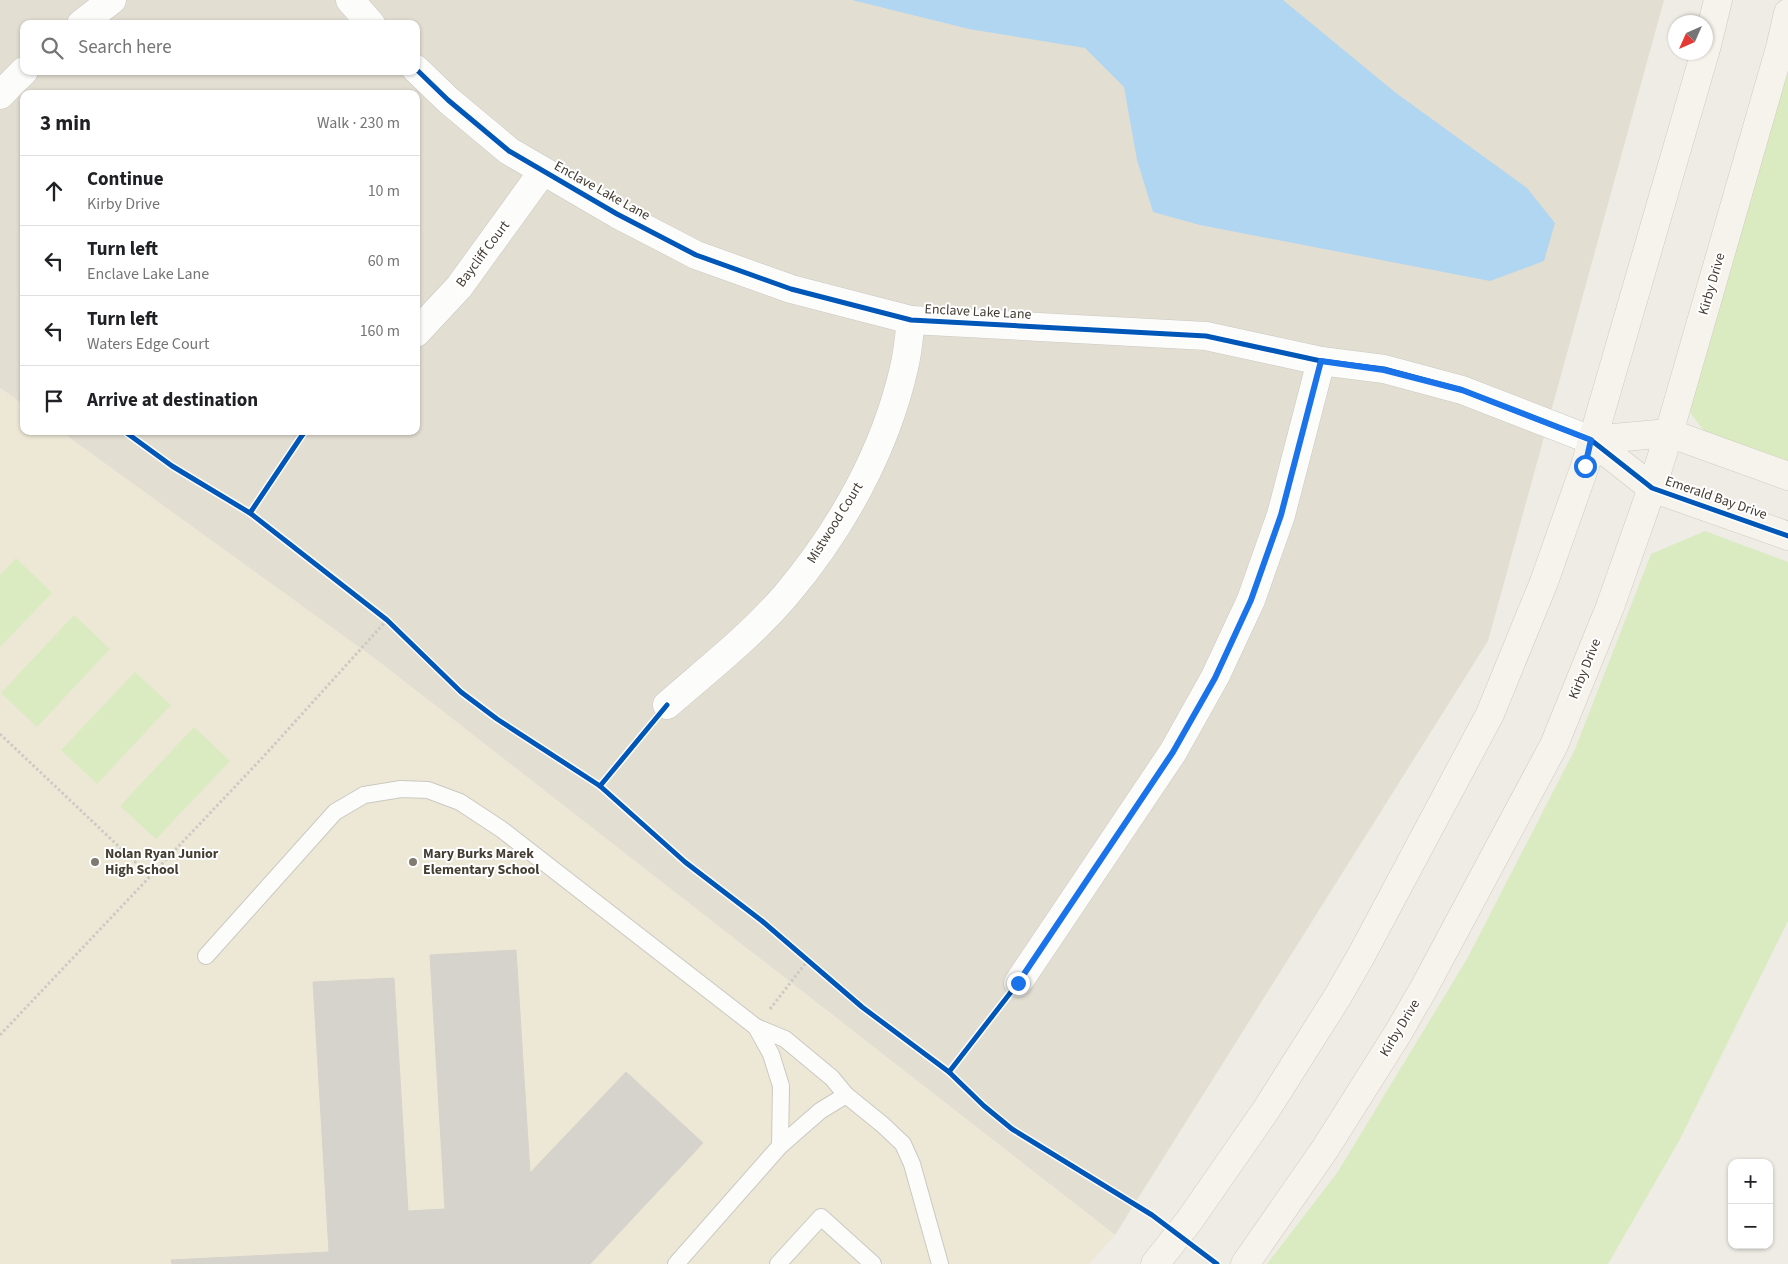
<!DOCTYPE html>
<html lang="en">
<head>
<meta charset="utf-8">
<style>
	body { margin:0; font-family:"Source Sans 3",sans-serif; background:#f2f2f2; color:#202124 }
	.controls { position:absolute; right:15px; bottom:15px; display:grid; overflow:hidden; border-radius:10px; box-shadow:0 1px 4px #0004 }
	.controls button { width:45px; height:45px; display:grid; place-items:center; padding:0; border:0; border-bottom:1px solid #e0e0e0; background:#fff; color:#202124; font:25px sans-serif }
	.compass { position:absolute; left:1668px; top:15px; width:45px; height:45px; border-radius:50%; background:#fff; box-shadow:0 1px 4px #0004; rotate:225deg }
	.stop { position:absolute; width:15px; height:15px; margin:-11px; border:4px solid #1a73e8; border-radius:50%; background:#fff }
	.stop.end { background:#1a73e8; border-color:#fff; box-shadow:0 1px 5px #0008 }
	.list { margin:0; padding:0; list-style:none }
	h2 { display:flex; justify-content:space-between; align-items:center; height:65px; margin:0; padding:0 20px; font-size:21px }
	h2 small { font-size:16px; font-weight:400; color:#757577 }
	.list li { display:grid; grid-template-columns:32px 1fr auto; gap:15px; align-items:center; box-sizing:border-box; height:70px; padding:0 20px; border-top:1px solid #e0e0e0 }
	.list b { display:block; font-size:19px; white-space:nowrap }
	.list p { margin:0; font-size:16px; white-space:nowrap; color:#757577 }
	.list em { font-size:16px; font-style:normal; color:#757577 }
	.icon { flex:none; width:28px; height:28px; fill:none; stroke:currentColor; stroke-width:2; stroke-linecap:round; stroke-linejoin:round }
	.map { position:relative; flex:none; width:1788px; height:1264px; overflow:hidden }
	.search { position:absolute; background:#fff; box-shadow:0 1px 4px #0004; left:20px; top:20px; width:400px; height:55px; display:flex; align-items:center; gap:12px; box-sizing:border-box; padding:0 18px; border-radius:10px; color:#757577; font-size:19px }
	.panel { position:absolute; background:#fff; box-shadow:0 1px 4px #0004; left:20px; top:90px; width:400px; height:345px; border-radius:10px }
	.map>svg:first-child { display:block }
	.residential { fill:#e3ded2; fill-rule:evenodd }
	.education { fill:#ede8d6 }
	.green { fill:#daebc2 }
	.water { fill:#b1d6f1 }
	.building { fill:#d6d3cc; stroke:#d6d3cb }
	.lines { fill:none; stroke-linecap:round; stroke-linejoin:round }
	.lane-casing { stroke:#cac8c1; stroke-width:18 }
	.street-casing { stroke:#cac8c1; stroke-width:29 }
	.secondary-casing { stroke:#cfcbbd; stroke-width:29 }
	.path { stroke:#cdcac5; stroke-width:3; stroke-dasharray:2.5 2.5; stroke-linecap:butt }
	.lane { stroke:#fcfcfb; stroke-width:16 }
	.street { stroke:#fcfcfb; stroke-width:28 }
	.secondary { stroke:#f6f3ec; stroke-width:28 }
	.cycleway-casing { stroke:#fff; stroke-width:8 }
	.cycleway { stroke:#0057b8; stroke-width:5 }
	.route { stroke:#1a73e8; stroke-width:6 }
	.poi-dot { fill:#807a71; stroke:#fff; stroke-width:2 }
	.labels { text-anchor:middle; dominant-baseline:central; stroke-width:4; stroke-linejoin:round; paint-order:stroke }
	.street-label { font-size:14px; fill:#443d32; stroke:#fff }
	.poi-label { font-size:14px; font-weight:bold; fill:#443d32; stroke:#fff; text-anchor:start }
</style>
</head>
<body>
<div class="map">
<svg width="1788" height="1264" viewBox="0 0 1788 1264">
	<rect width="100%" height="100%" fill="#eeece5"/>
	<!-- residential -->
	<path class="residential" d="M 0,0 L 1664,0 L 1488,641 L 1115,1235 L 378,661 L 60,431 L 416,431 L 416,94 L 24,94 L 24,405 L 0,388 ZM 24,24 L 416,24 L 416,71 L 24,71 Z"/>
	<!-- education -->
	<polygon class="education" points="0,388 24,405 24,431 60,431 378,661 1115,1235 1089,1264 0,1264"/>
	<!-- green -->
	<g class="green">
		<polygon points="1788,45 1788,461 1705,432 1691,414 1689,402"/>
		<polygon points="1705,531 1788,562 1788,921 1679,1141 1608,1264 1267,1264 1337,1173 1467,959 1575,749 1651,554"/>
		<polygon points="16,558 52,593 0,647 0,575"/>
		<polygon points="74,615 110,649 37,727 1,693"/>
		<polygon points="135,672 171,705 97,784 61,750"/>
		<polygon points="194,727 230,761 156,839 120,806"/>
	</g>
	<!-- water -->
	<polygon class="water" points="852,0 1283,0 1396,93 1527,188 1555,223 1544,261 1490,281 1200,225 1153,212 1137,160 1124,87 1085,48 969,29"/>
	<!-- building -->
	<polygon class="building" points="516,950 530,1173 626,1072 703,1143 590,1264 172,1264 171,1260 329,1252 313,982 394,978 408,1211 445,1209 430,955"/>
	<g class="lines">
		<defs>
			<g id="lane">
				<polyline points="206,956 335,812 364,795 401,789 428,790 460,802 501,829 756,1027 785,1039 832,1078 846,1095"/>
				<polyline points="756,1027 771,1054 781,1086 780,1146"/>
				<polyline points="676,1264 780,1146 820,1111 846,1095 883,1125 903,1144 912,1164 940,1264"/>
				<polyline points="778,1264 821,1217 873,1264"/>
			</g>
			<g id="street">
				<polyline points="350,0 371,24"/>
				<polyline points="81,24 112,0"/>
				<polyline points="416,69 448,100 509,151 617,214 696,255 791,289 911,320 1206,336 1321,361 1384,369 1462,390 1591,440"/>
				<polyline points="0,95 24,71"/>
				<polyline points="416,333 459,287 543,171"/>
				<path d="M 667,705 C 707,670 751,636 786,595 C 841,530 885,451 904,368 C 908,352 909,336 911,320"/>
				<polyline points="1018,983 1173,752 1215,677 1251,600 1281,515 1321,361"/>
			</g>
			<g id="secondary">
				<polyline points="1706,49 1718,0"/>
				<polyline points="1591,440 1652,488 1788,536"/>
				<polyline points="1591,440 1669,433 1788,476"/>
				<polyline points="1155,1264 1189,1221 1266,1110 1338,996 1362,954 1490,714 1544,582 1585,466 1705,52"/>
				<polyline points="1245,1264 1325,1149 1398,1033 1424,988 1554,745 1610,607 1652,488 1669,433 1780,48 1788,13"/>
			</g>
		</defs>
		<!-- lane casing -->
		<use href="#lane" class="lane-casing"/>
		<!-- street casing -->
		<use href="#street" class="street-casing"/>
		<!-- secondary casing -->
		<use href="#secondary" class="secondary-casing"/>
		<!-- path -->
		<g class="path">
			<polyline points="0,734 150,876"/>
			<polyline points="770,1009 808,960"/>
			<polyline points="0,1035 264,756 387,620"/>
		</g>
		<!-- lane -->
		<use href="#lane" class="lane"/>
		<!-- street -->
		<use href="#street" class="street"/>
		<!-- secondary -->
		<use href="#secondary" class="secondary"/>
		<defs>
			<g id="cycleway">
				<polyline points="416,69 448,100 509,151 617,214 696,255 791,289 911,320 1206,336 1321,361 1384,369 1462,390 1591,440 1652,488 1788,536"/>
				<polyline points="124,431 172,466 250,513 387,620 461,692 497,719 600,786 685,862 762,921 862,1007 949,1072 984,1106 1012,1129 1152,1215 1217,1264"/>
				<polyline points="250,513 305,431"/>
				<polyline points="600,786 667,705"/>
				<polyline points="949,1072 1018,983"/>
			</g>
		</defs>
		<!-- cycleway casing -->
		<use href="#cycleway" class="cycleway-casing"/>
		<!-- cycleway -->
		<use href="#cycleway" class="cycleway"/>
	</g>
	<g class="lines">
		<!-- route -->
		<polyline class="route" points="1018,983 1173,752 1215,678 1251,600 1281,515 1321,361 1384,370 1462,390 1591,440 1585,466"/>
	</g>
	<!-- markers -->
	<g class="poi-dot">
		<circle cx="95" cy="862" r="5"/>
		<circle cx="413" cy="862" r="5"/>
	</g>
	<g class="labels">
		<!-- street labels -->
		<g class="street-label">
			<text transform="translate(602 191) rotate(29)">Enclave Lake Lane</text>
			<text transform="translate(483 254) rotate(-53)">Baycliff Court</text>
			<text transform="translate(1712 284) rotate(-74)">Kirby Drive</text>
			<text transform="translate(978 312) rotate(3)">Enclave Lake Lane</text>
			<text transform="translate(1716 498) rotate(19)">Emerald Bay Drive</text>
			<text transform="translate(835 523) rotate(-58)">Mistwood Court</text>
			<text transform="translate(1585 669) rotate(-68)">Kirby Drive</text>
			<text transform="translate(1400 1028) rotate(-59)">Kirby Drive</text>
		</g>
		<!-- poi labels -->
		<g class="poi-label">
			<text x="105" y="854">Nolan Ryan Junior<tspan x="105" dy="16">High School</tspan></text>
			<text x="423" y="854">Mary Burks Marek<tspan x="423" dy="16">Elementary School</tspan></text>
		</g>
	</g>
</svg>
<div class="controls">
<button>+</button>
<button>−</button>
</div>
<svg class="compass" viewBox="-18 -18 36 36"><path d="M0-13l5 13h-10z" fill="#e53935"/><path d="M0 13l5-13h-10z" fill="#757577"/></svg>
<div class="stop" style="left:1585px;top:466px"></div>
<div class="stop end" style="left:1018px;top:983px"></div>
<div class="search"><svg class="icon" aria-label="search" viewBox="0 0 24 24"><circle cx="10" cy="10" r="6"/><path d="M15 15l6 6"/></svg>Search here</div>
<section class="panel">
<h2>3 min<small>Walk · 230 m</small></h2>
<ul class="list">
<li><svg class="icon" aria-label="ahead" viewBox="0 0 24 24"><path d="M12 20V5M6 11l6-6 6 6"/></svg><div><b>Continue</b><p>Kirby Drive</p></div><em>10 m</em></li>
<li><svg class="icon" aria-label="left" viewBox="0 0 24 24"><path d="M17 20v-9H6M10 6l-5 5 5 5"/></svg><div><b>Turn left</b><p>Enclave Lake Lane</p></div><em>60 m</em></li>
<li><svg class="icon" aria-label="left" viewBox="0 0 24 24"><path d="M17 20v-9H6M10 6l-5 5 5 5"/></svg><div><b>Turn left</b><p>Waters Edge Court</p></div><em>160 m</em></li>
<li><svg class="icon" aria-label="arrive" viewBox="0 0 24 24"><path d="M6 21V4h12l-3 4 3 4H6"/></svg><div><b>Arrive at destination</b></div></li>
</ul>
</section>
</div>
</body>
</html>
